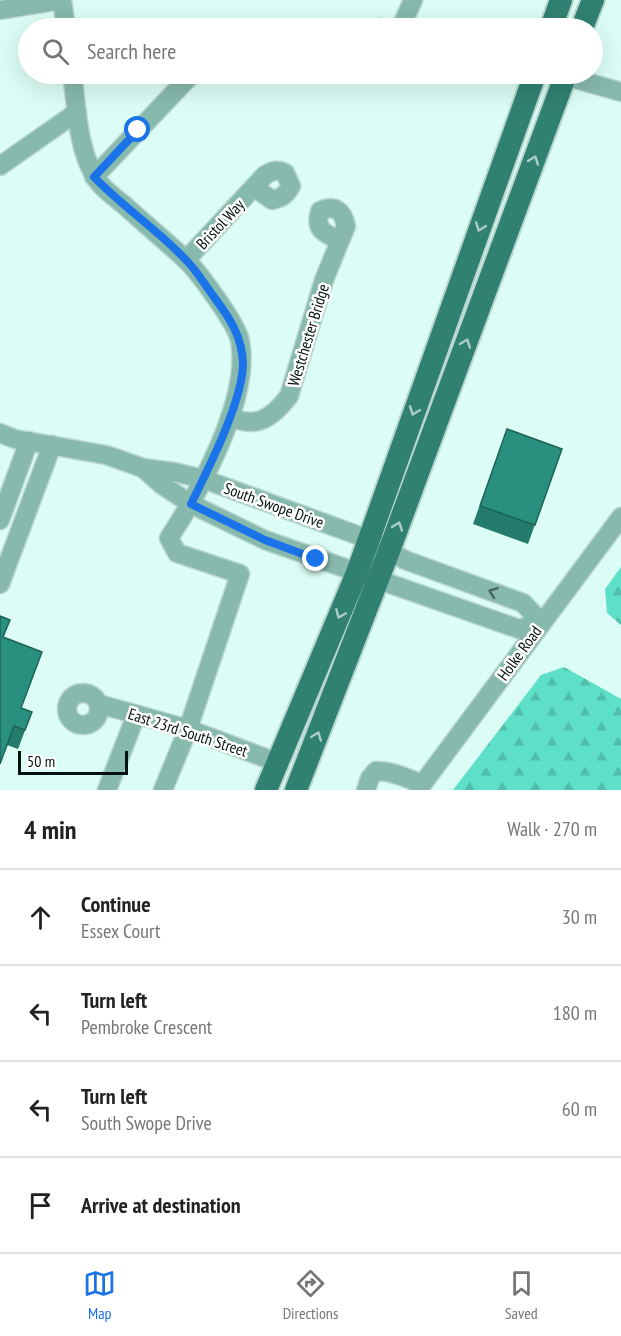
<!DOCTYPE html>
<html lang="en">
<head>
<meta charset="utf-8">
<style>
	body { margin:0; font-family:"PT Sans Narrow",sans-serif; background:#f2f2f2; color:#222 }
	.scale { position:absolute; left:18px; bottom:15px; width:110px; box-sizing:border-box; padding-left:6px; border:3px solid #04120f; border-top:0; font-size:16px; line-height:21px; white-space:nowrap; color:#04120f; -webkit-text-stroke:4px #fff; paint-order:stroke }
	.stop { position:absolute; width:18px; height:18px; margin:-14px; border:4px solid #1a73e8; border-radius:50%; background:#fff }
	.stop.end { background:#1a73e8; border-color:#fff; box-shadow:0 2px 6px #0008 }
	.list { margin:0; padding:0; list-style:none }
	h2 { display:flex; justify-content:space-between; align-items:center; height:78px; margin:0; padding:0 24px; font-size:26px }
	h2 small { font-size:20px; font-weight:400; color:#767676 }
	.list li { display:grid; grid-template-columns:39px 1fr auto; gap:18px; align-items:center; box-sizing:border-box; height:96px; padding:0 24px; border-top:2px solid #e0e0e0 }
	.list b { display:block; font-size:22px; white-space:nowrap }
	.list p { margin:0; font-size:20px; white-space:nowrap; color:#767676 }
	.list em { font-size:20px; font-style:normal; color:#767676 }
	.icon { flex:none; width:33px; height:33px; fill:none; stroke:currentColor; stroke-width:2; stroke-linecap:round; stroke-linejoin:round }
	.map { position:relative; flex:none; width:621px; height:790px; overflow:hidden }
	.search { position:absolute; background:#fff; box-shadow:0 6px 24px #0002; left:18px; right:18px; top:18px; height:66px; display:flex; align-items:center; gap:15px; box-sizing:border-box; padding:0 21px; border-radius:33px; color:#767676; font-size:22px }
	.sheet { height:462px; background:#fff }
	nav { display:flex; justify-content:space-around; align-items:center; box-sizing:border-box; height:84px; border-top:2px solid #e0e0e0; background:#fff; font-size:16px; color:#767676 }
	nav a { display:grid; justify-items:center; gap:3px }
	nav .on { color:#1a73e8 }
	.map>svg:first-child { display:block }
	.forest { fill:url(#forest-firs) }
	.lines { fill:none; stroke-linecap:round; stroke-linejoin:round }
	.minor-casing { stroke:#b9d7d0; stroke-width:21 }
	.major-casing { stroke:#b9d7d0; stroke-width:26 }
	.minor { stroke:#88b9ad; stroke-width:18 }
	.major { stroke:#318173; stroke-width:22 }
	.wall { fill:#237b6c }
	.building { fill:#298f7e; stroke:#1d6458; stroke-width:1.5 }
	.oneway { stroke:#adcdc7 }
	.oneway2 { stroke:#46665e }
	.route { stroke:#1a73e8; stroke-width:8 }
	.labels { text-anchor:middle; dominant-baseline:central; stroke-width:5; stroke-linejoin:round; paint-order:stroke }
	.street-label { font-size:16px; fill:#04120f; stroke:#fff }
</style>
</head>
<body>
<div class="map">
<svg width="621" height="790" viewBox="0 0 621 790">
	<defs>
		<pattern id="forest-firs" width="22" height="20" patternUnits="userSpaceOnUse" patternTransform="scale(1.5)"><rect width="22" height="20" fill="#5edfc7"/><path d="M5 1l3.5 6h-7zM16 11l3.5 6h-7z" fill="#50beaa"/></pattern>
	</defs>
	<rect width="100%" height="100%" fill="#dbfdf5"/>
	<!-- forest -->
	<g class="forest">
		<polygon points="621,567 621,625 607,613 605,589"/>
		<polygon points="564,667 621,699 621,790 453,790 541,675"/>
	</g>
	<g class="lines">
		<defs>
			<g id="minor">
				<polyline points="62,0 66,28"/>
				<polyline points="0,10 61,0"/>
				<polyline points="379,28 381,28"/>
				<polyline points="397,28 402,25 413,0"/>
				<path d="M 72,74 C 77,107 77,145 94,175 C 100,187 113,196 123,204 C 143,222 164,240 184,258 C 198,271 237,324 240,341 C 251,398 200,491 169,538 L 177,553 L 240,574 L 188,729 L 163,790"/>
				<polyline points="565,76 621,92"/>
				<polyline points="0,166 77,112"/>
				<polyline points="94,177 192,74"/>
				<path d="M 186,260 L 265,175 C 272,171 277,169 285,173 L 291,186 C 286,195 282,198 272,200 L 254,187"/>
				<path d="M 230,417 C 257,429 272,418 289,396 L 324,280 L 346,226 C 343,211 335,204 320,211 C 314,231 325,233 340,241"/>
				<polyline points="0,433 15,439 106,455 143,468 174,472 203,479 368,539 405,560 523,603 541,622"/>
				<polyline points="143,468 162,485 191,504 265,540 519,629 541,622"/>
				<polyline points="0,520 29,441"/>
				<polyline points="0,584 52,445"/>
				<circle cx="83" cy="709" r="16"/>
				<polyline points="99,704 188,729 276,762"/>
				<polyline points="107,790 136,715"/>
				<path d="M 366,790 L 370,778 L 376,771 C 389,770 410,779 422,784"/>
				<polyline points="418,790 621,517"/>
			</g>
			<g id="major">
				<polyline points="551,28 561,0"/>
				<polyline points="582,28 593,0"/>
				<polyline points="266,790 357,573 535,74"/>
				<polyline points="296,790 389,551 566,74"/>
			</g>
		</defs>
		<!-- minor casing -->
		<use href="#minor" class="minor-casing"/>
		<!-- major casing -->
		<use href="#major" class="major-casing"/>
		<!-- minor -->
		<use href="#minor" class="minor"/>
		<!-- major -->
		<use href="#major" class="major"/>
	</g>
	<!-- wall -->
	<g class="wall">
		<polygon points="507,429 562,449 528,544 473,524"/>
		<polygon points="3,637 21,708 32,712 18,749 7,745"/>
	</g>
	<!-- building -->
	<g class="building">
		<polygon points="507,429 562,449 535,525 480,506"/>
		<polygon points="0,616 10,620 3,637 42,652 21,708 32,712 25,730 14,726 0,764"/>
	</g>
	<!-- one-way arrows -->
	<defs><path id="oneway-chevron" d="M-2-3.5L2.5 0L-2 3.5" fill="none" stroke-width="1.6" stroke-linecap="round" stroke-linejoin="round" transform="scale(1.5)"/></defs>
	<g class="oneway">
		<use href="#oneway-chevron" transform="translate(534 160) rotate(-70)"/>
		<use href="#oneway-chevron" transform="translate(480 227) rotate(110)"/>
		<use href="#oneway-chevron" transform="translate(466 343) rotate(-70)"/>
		<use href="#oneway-chevron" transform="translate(414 411) rotate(110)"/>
		<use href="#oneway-chevron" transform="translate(398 526) rotate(-70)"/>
		<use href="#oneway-chevron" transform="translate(340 614) rotate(113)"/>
		<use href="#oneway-chevron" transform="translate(317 736) rotate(-69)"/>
	</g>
	<use class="oneway2" href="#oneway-chevron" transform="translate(493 592) rotate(-160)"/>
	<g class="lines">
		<!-- route -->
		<path class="route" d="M 138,130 L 94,177 C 123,207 159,231 186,260 C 197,271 205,285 214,297 C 229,317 242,336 243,363 C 243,401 208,469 191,504 L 265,540 L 316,559"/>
	</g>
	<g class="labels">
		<!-- street labels -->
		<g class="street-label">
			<text transform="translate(220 224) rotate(-47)">Bristol Way</text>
			<text transform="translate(308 335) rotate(-73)">Westchester Bridge</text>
			<text transform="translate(274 505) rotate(20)">South Swope Drive</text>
			<text transform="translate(519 653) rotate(-54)">Holke Road</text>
			<text transform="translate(188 732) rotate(18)">East 23rd South Street</text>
		</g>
	</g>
</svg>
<div class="scale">50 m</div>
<div class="stop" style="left:138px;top:130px"></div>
<div class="stop end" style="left:316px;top:559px"></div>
<div class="search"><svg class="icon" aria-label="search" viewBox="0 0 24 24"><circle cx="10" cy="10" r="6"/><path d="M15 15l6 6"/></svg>Search here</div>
</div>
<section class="sheet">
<h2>4 min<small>Walk · 270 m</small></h2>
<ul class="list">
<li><svg class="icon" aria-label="ahead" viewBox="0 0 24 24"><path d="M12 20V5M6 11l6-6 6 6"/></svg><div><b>Continue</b><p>Essex Court</p></div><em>30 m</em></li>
<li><svg class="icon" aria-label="left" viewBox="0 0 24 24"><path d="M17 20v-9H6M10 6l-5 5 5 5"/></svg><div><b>Turn left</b><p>Pembroke Crescent</p></div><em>180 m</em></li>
<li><svg class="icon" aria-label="left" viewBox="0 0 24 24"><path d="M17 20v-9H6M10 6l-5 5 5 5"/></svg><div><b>Turn left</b><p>South Swope Drive</p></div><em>60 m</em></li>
<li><svg class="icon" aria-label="arrive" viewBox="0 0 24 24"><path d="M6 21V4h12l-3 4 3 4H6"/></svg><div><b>Arrive at destination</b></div></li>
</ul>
</section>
<nav>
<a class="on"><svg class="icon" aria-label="map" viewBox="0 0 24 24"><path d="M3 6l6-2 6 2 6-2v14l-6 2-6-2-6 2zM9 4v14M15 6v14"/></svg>Map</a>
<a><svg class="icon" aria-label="directions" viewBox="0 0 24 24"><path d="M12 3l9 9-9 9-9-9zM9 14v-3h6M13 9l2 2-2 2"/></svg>Directions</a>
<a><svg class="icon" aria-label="saved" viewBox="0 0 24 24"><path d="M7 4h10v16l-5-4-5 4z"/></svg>Saved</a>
</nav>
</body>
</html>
